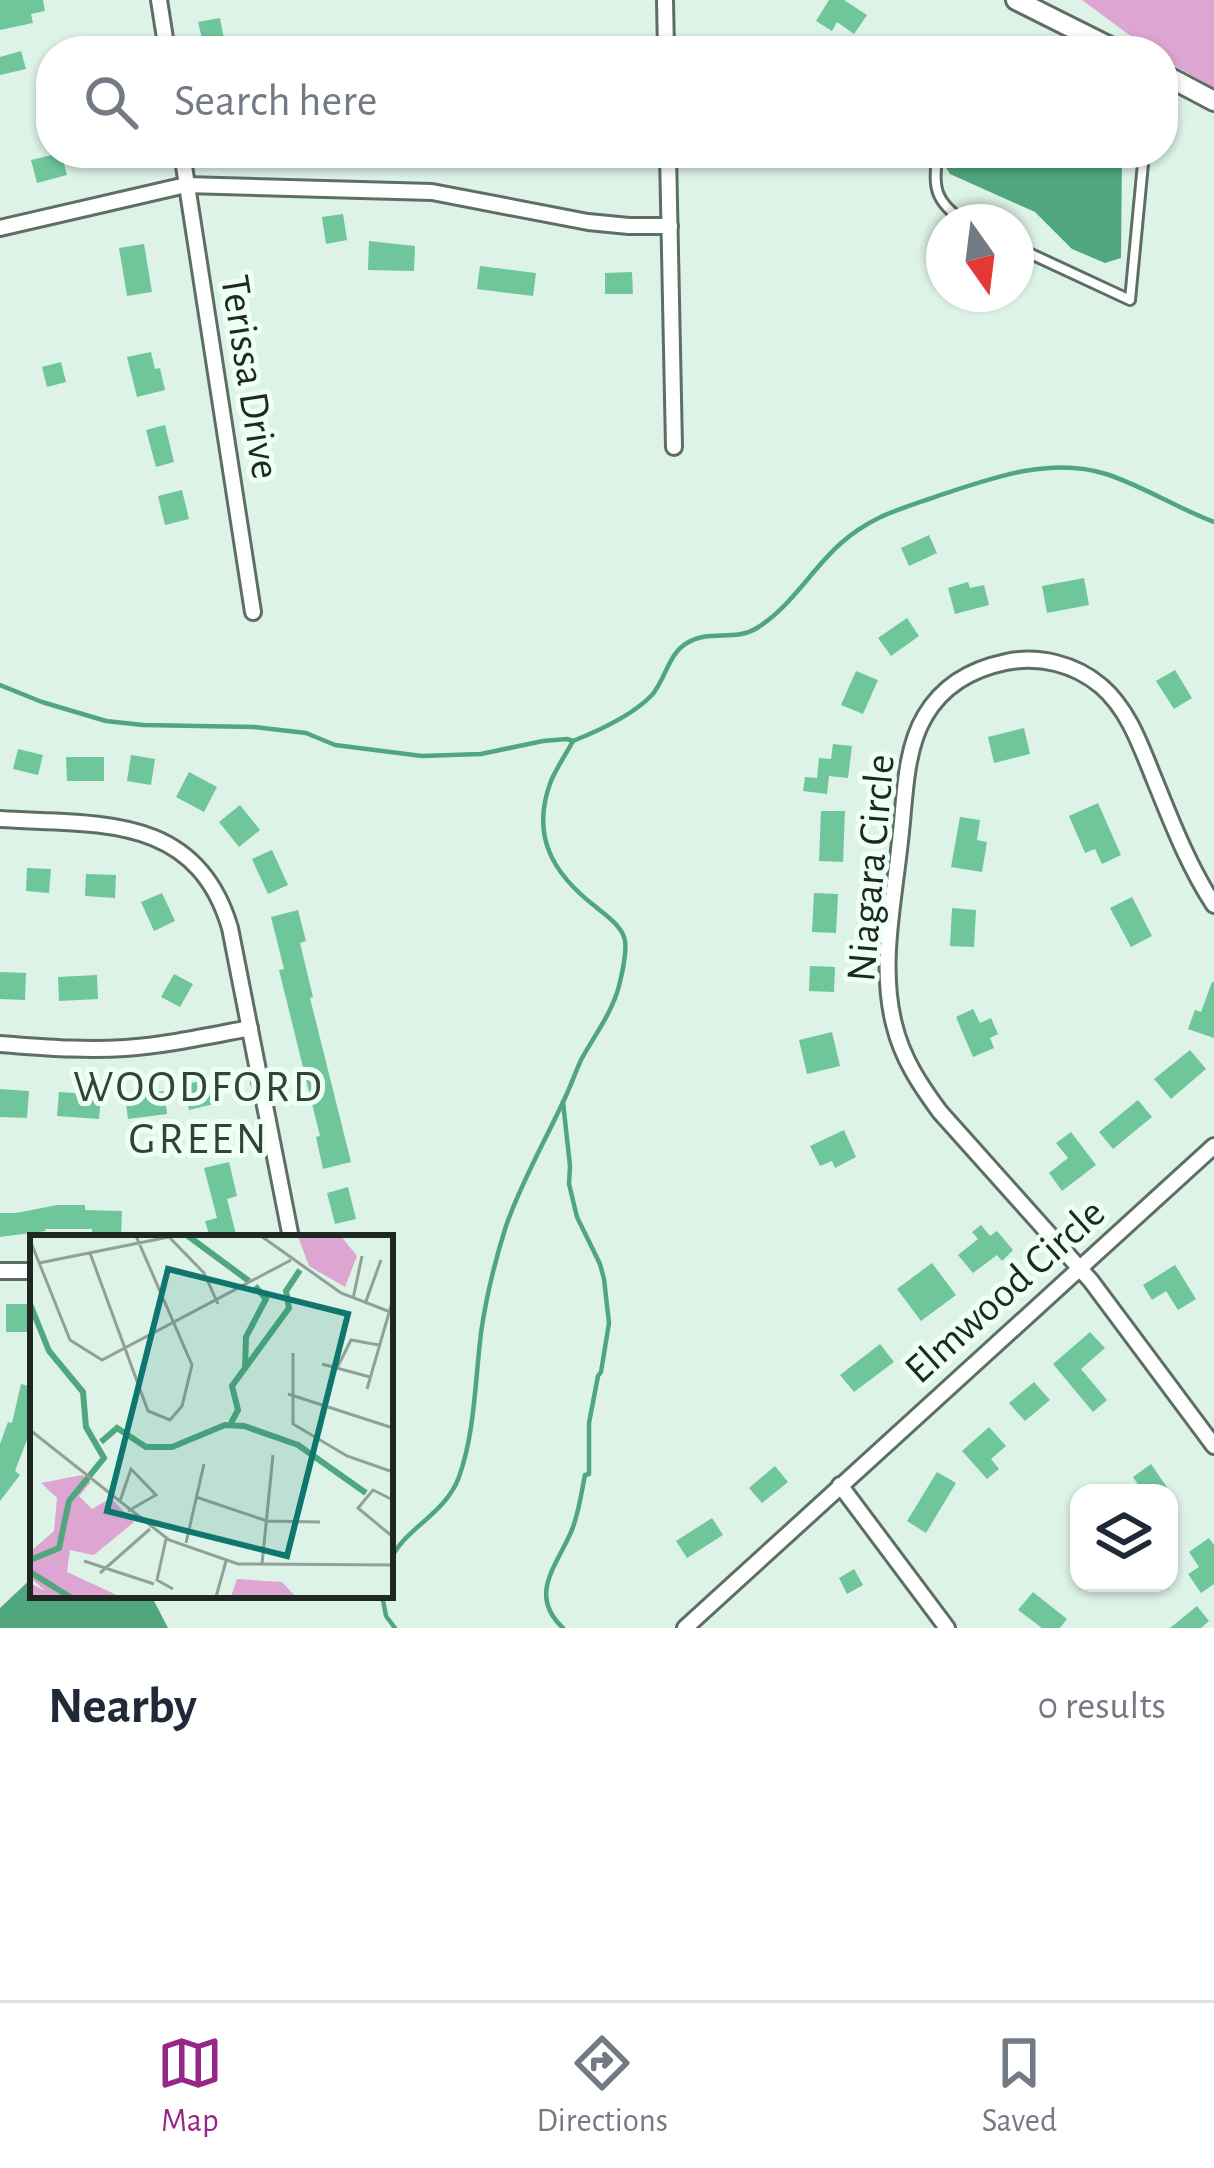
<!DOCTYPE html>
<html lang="en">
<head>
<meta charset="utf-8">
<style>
	body { margin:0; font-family:"Alegreya Sans",sans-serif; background:#f2f2f3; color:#1f2937 }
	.controls { position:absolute; right:36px; bottom:36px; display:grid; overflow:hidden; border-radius:24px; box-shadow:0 3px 9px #0004 }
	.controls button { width:108px; height:108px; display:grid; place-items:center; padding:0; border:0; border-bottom:3px solid #e0e1e3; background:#fff; color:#1f2937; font:60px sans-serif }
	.compass { position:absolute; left:926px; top:204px; width:108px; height:108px; border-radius:50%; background:#fff; box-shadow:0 3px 9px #0004; rotate:166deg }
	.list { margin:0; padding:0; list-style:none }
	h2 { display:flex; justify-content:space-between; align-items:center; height:156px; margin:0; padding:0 48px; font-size:51px }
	h2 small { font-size:39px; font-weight:400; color:#747a83 }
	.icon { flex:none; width:66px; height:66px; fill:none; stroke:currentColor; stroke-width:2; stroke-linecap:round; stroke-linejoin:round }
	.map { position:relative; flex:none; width:1214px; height:1628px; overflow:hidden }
	.search { position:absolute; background:#fff; box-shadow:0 3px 9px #0004; left:36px; right:36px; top:36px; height:132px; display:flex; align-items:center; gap:30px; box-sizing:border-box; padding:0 42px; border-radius:48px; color:#747a83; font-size:45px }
	.sheet { height:372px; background:#fff }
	nav { display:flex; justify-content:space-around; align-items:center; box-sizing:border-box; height:168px; border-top:3px solid #e0e1e3; background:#fff; font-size:33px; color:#747a83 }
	nav a { display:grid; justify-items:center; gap:6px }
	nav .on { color:#962787 }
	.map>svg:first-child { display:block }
	.green { fill:#dda5d1 }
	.water { fill:#50a77e }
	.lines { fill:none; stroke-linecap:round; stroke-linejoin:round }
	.stream { stroke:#50a77e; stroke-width:4.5 }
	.building { fill:#6fc69b }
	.service-casing { stroke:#5d6f65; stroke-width:14 }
	.minor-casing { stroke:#5d6f65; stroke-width:20 }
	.tertiary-casing { stroke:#5d6f65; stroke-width:24 }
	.service { stroke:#fff; stroke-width:8 }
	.minor { stroke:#fff; stroke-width:14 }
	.tertiary { stroke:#fff; stroke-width:18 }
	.labels { text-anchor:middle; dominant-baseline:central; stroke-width:10; stroke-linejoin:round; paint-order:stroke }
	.street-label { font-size:42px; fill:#1f2722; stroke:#eefff5 }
	.neighbourhood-label { font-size:45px; letter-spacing:3px; fill:#32443a; stroke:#eefff5 }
	.inset-river { fill:none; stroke:#50a77e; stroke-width:6 }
	.inset-road { fill:none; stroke:#91a198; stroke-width:3 }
	.view { fill:#0f766e; fill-opacity:0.15; stroke:#0f766e; stroke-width:6 }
	.inset-edge { fill:none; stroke:#1f2722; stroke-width:6 }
</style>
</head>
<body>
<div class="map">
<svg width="1214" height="1628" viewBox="0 0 1214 1628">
	<rect width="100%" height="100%" fill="#ddf3e7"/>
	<!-- green -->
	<polygon class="green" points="1082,0 1214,0 1214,88 1163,59 1163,51 1151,51"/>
	<!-- water -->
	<g class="water">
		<polygon points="946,153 1122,153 1121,258 1105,263 1072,249 1035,212 950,174 945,166"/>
		<polygon points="33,1577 33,1595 151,1595 168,1628 0,1628 0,1608"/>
	</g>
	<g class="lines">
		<!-- stream -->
		<g class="stream">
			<path d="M 0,685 L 42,702 L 106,721 L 143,725 L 254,727 L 306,733 L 335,745 L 422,756 L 481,754 L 543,741 L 567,739 L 573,741 C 598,731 633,715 652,695 C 665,680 669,653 687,643 C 709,629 735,642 757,628 C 791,607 811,570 840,544 C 869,518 894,511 929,499 C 983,481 1048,455 1106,474 C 1143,486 1177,508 1214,522"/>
			<path d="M 563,1102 L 570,1166 L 569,1184 L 577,1217 L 600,1264 L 604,1279 L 609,1323 L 601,1372 L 598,1376 L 589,1423 L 589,1474 L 585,1475 C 581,1494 579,1514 571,1532 C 556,1567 528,1595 563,1628"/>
			<path d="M 390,1561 C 404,1528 445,1515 459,1477 C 475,1432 475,1381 481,1333 C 486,1297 495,1261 506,1226 C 521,1183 544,1143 563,1102 C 570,1088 575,1073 581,1060 C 594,1036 612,1013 619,986 C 622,974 627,954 625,941 C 623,927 607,916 596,907 C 553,874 530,836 551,781 C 557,767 566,754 573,741"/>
			<polyline points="382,1595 386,1616 395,1628"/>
		</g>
	</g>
	<!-- building -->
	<g class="building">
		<polygon points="0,0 43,0 45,11 31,14 33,23 0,30"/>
		<polygon points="829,0 844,0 867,15 854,34 837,22 832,31 816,21"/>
		<polygon points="220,18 224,39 203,43 198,22"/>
		<polygon points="21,51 26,69 0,75 0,57"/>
		<polygon points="61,153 67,175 37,183 31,160"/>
		<polygon points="343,214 347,240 326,244 322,217"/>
		<polygon points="369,241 415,246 414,271 368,270"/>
		<polygon points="144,244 152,292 127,296 119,248"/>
		<polygon points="480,266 536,273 533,296 477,289"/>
		<polygon points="632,272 633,294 605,294 605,273"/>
		<polygon points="151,352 155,369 160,368 165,390 137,397 127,357"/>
		<polygon points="61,362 66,382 47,387 42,367"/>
		<polygon points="165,425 174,462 156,467 146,430"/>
		<polygon points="182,490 189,519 165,525 158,496"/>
		<polygon points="929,535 937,553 909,566 901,548"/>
		<polygon points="1084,578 1089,605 1047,613 1042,586"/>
		<polygon points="968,582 970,588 984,585 989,605 955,614 948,588"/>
		<polygon points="907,618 919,636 891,656 878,638"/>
		<polygon points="1175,670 1192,698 1174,709 1156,681"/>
		<polygon points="856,671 878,680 863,714 841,705"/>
		<polygon points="1024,728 1030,754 994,763 988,737"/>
		<polygon points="833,744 852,746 848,778 829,776 827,794 803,791 805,777 817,778 819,758 831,759"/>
		<polygon points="18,749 43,755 38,775 13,769"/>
		<polygon points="131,755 155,759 151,785 127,781"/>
		<polygon points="66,757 104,757 104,781 67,781"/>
		<polygon points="189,772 217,787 204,812 176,797"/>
		<polygon points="1098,803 1121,855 1102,864 1095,849 1085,853 1069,816"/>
		<polygon points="240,805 260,830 239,847 219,822"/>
		<polygon points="821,811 845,811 843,862 819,861"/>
		<polygon points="960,817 980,820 977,840 987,842 982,872 951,867"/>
		<polygon points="272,850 288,885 268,894 252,859"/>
		<polygon points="27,868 51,869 49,893 26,891"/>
		<polygon points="86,874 116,875 115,898 85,896"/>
		<polygon points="162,893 175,921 154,931 141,902"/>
		<polygon points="814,893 838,894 836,933 812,932"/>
		<polygon points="1132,897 1152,936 1131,947 1110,908"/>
		<polygon points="952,908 976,910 974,947 950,946"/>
		<polygon points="298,910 306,941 300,943 313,997 310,998 351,1162 323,1169 316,1137 320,1136 279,970 284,969 271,917"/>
		<polygon points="810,966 835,967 834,992 809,991"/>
		<polygon points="0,972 26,973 25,1000 0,999"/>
		<polygon points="174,974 193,984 180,1007 161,997"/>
		<polygon points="97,975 98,999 59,1001 58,977"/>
		<polygon points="1212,982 1214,982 1214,1038 1188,1029 1195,1010 1201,1012"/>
		<polygon points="973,1009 980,1023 991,1018 998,1034 990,1038 994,1048 973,1057 956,1017"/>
		<polygon points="832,1032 840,1066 807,1074 799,1040"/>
		<polygon points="1190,1050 1206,1069 1171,1099 1154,1079"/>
		<polygon points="212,1078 218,1103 189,1110 183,1085"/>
		<polygon points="0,1089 29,1091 27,1118 0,1117"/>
		<polygon points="164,1091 167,1114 128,1119 125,1095"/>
		<polygon points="59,1092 101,1095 99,1119 57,1116"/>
		<polygon points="1138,1100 1152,1117 1113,1149 1099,1132"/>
		<polygon points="844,1130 856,1157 835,1168 832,1161 820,1166 810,1146"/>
		<polygon points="1071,1132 1096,1165 1062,1191 1049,1173 1068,1158 1056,1143"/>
		<polygon points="229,1162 237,1196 227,1199 237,1238 210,1238 205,1221 217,1218 204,1168"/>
		<polygon points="348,1187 356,1219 335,1224 327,1193"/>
		<polygon points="57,1205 85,1205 85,1210 122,1211 121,1236 92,1234 92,1229 45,1229 46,1231 0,1237 0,1213 16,1213"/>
		<polygon points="981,1225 990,1236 997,1231 1013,1250 1002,1261 997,1255 973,1273 958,1255 978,1239 972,1232"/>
		<polygon points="932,1263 956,1295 921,1321 897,1289"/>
		<polygon points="1175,1265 1196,1299 1178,1310 1166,1291 1152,1300 1143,1285"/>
		<rect x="6" y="1304" width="25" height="28"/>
		<polygon points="1090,1332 1105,1348 1081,1369 1107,1400 1093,1412 1053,1364"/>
		<polygon points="880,1344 894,1362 854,1392 840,1375"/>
		<polygon points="1034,1382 1050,1400 1025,1421 1009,1403"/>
		<polygon points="21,1384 33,1387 33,1424 15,1471 20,1475 0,1501 0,1444 8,1422 12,1423"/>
		<polygon points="989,1427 1006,1446 991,1459 999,1469 987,1479 962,1451"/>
		<polygon points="1151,1464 1171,1493 1144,1493 1133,1477"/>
		<polygon points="775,1466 788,1482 762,1503 749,1488"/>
		<polygon points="937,1472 956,1483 926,1533 907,1521"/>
		<polygon points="712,1518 723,1535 687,1558 676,1541"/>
		<polygon points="1209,1538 1214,1545 1214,1584 1201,1593 1188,1574 1199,1567 1189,1552"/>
		<polygon points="854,1569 863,1585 847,1594 839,1578"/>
		<polygon points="1033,1592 1067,1619 1060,1628 1042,1628 1018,1610"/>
		<polygon points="1197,1606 1209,1621 1201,1628 1170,1628"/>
	</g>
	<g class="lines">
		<defs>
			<g id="service">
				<polyline points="1074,51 1080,34"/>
				<path d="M 938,153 C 932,187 935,202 965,222"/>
				<polyline points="1016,247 1130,300 1144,153"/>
			</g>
			<g id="minor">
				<polyline points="159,0 167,51"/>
				<polyline points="665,0 666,51"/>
				<polyline points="182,153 253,612"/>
				<polyline points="668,153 674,447"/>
				<polyline points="0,228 186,185 432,192 588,222 629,226 670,226"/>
				<path d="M 0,819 C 98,825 196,813 230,928 L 291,1238"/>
				<path d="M 1214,905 C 1189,867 1172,823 1155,781 C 1141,747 1129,710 1101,686 C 1075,664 1039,655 1006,662 C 972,669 943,685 925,716 C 904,751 905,801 900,841 C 894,900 879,965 894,1024 C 902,1058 920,1085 940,1112 L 1091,1281 L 1214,1446"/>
				<path d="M 0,1044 C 42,1047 84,1051 125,1048 C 167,1045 208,1036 250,1028"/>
				<polyline points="0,1271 33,1271"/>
				<polyline points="840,1485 947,1628"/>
				<polyline points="685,1628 1214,1146"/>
			</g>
			<g id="tertiary">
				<polyline points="1016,0 1118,51"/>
				<polyline points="1163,74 1214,101"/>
			</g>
		</defs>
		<!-- service casing -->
		<use href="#service" class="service-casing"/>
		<!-- minor casing -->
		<use href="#minor" class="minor-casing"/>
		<!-- tertiary casing -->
		<use href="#tertiary" class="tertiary-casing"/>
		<!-- service -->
		<use href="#service" class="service"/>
		<!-- minor -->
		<use href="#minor" class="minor"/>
		<!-- tertiary -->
		<use href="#tertiary" class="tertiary"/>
	</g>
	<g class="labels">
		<!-- street labels -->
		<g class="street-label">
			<text transform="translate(250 377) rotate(81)">Terissa Drive</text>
			<text transform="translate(871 868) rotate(-85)">Niagara Circle</text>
			<text transform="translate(1005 1291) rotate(-42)">Elmwood Circle</text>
		</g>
		<!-- neighbourhood labels -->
		<g class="neighbourhood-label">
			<text x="199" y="1087">WOODFORD<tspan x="199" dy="52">GREEN</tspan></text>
		</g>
	</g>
	<!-- overview -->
	<g transform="translate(30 1235)">
		<rect width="363" height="363" fill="#ddf3e7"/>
		<path d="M 268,1 L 311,1 L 327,21 L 315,52 L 279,31 ZM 52,240 L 61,247 L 49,261 L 62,274 L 81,263 L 104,287 L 64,320 L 40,315 L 37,337 L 91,362 L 0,362 L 0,348 L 15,356 L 0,342 L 0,317 L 24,296 L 27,263 L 11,248 ZM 207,344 L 252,347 L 266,362 L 201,362 Z" fill="#dda5d1"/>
		<path class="inset-river" d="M 158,1 L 219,46M 0,69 L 19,116 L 53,157 L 56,192 L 74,223 L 39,266 L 29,313 L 0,325M 215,135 L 216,102 L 236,64 L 225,51M 201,188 L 208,175 L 202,151 L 259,73 L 256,56 L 270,35M 71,207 L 87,193 L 116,212 L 142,212 L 195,190 L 214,191 L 268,210 L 336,258M 0,337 L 40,362"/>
		<path class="inset-road" d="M 231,1 L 311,58 L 363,78M 0,5 L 40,105 L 72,125 L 261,25M 60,18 L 118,176 L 140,185 L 152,171 L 162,130 L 106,1M 9,28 L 139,2 L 174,38 L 188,69M 323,64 L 332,21M 335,69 L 351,25M 263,118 L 263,189 L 317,221 L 363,237M 292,129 L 340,142M 307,133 L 321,105 L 349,110M 337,154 L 363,64M 258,159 L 363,193M 0,195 L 139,305 L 208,329 L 363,330M 166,262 L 237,286 L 290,287M 363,265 L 343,255 L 328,273 L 363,302M 90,266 L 101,234 L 126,260 L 98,276M 136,304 L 127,345 L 143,354M 156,308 L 174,229M 54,326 L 124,349M 232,329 L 243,220M 70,338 L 120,294M 186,362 L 196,326"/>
		<path class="view" d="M 138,34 L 318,79 L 257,321 L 77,276 Z"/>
		<rect width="363" height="363" class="inset-edge"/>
	</g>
</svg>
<div class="controls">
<button><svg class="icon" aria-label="layers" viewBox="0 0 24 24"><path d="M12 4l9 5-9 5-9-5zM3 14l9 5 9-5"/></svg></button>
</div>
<svg class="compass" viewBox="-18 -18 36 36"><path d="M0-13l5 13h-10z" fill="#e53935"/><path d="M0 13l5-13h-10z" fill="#747a83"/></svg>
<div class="search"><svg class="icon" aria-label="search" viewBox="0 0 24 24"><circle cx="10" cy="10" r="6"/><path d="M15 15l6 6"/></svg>Search here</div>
</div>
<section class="sheet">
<h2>Nearby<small>0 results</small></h2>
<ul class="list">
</ul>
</section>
<nav>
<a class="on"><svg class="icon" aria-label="map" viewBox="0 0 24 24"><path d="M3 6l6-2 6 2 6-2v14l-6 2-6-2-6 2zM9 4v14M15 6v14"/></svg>Map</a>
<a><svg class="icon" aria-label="directions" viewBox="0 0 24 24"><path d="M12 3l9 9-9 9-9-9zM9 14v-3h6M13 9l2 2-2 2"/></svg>Directions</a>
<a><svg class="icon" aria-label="saved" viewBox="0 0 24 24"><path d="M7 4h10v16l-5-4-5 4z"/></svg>Saved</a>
</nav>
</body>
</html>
